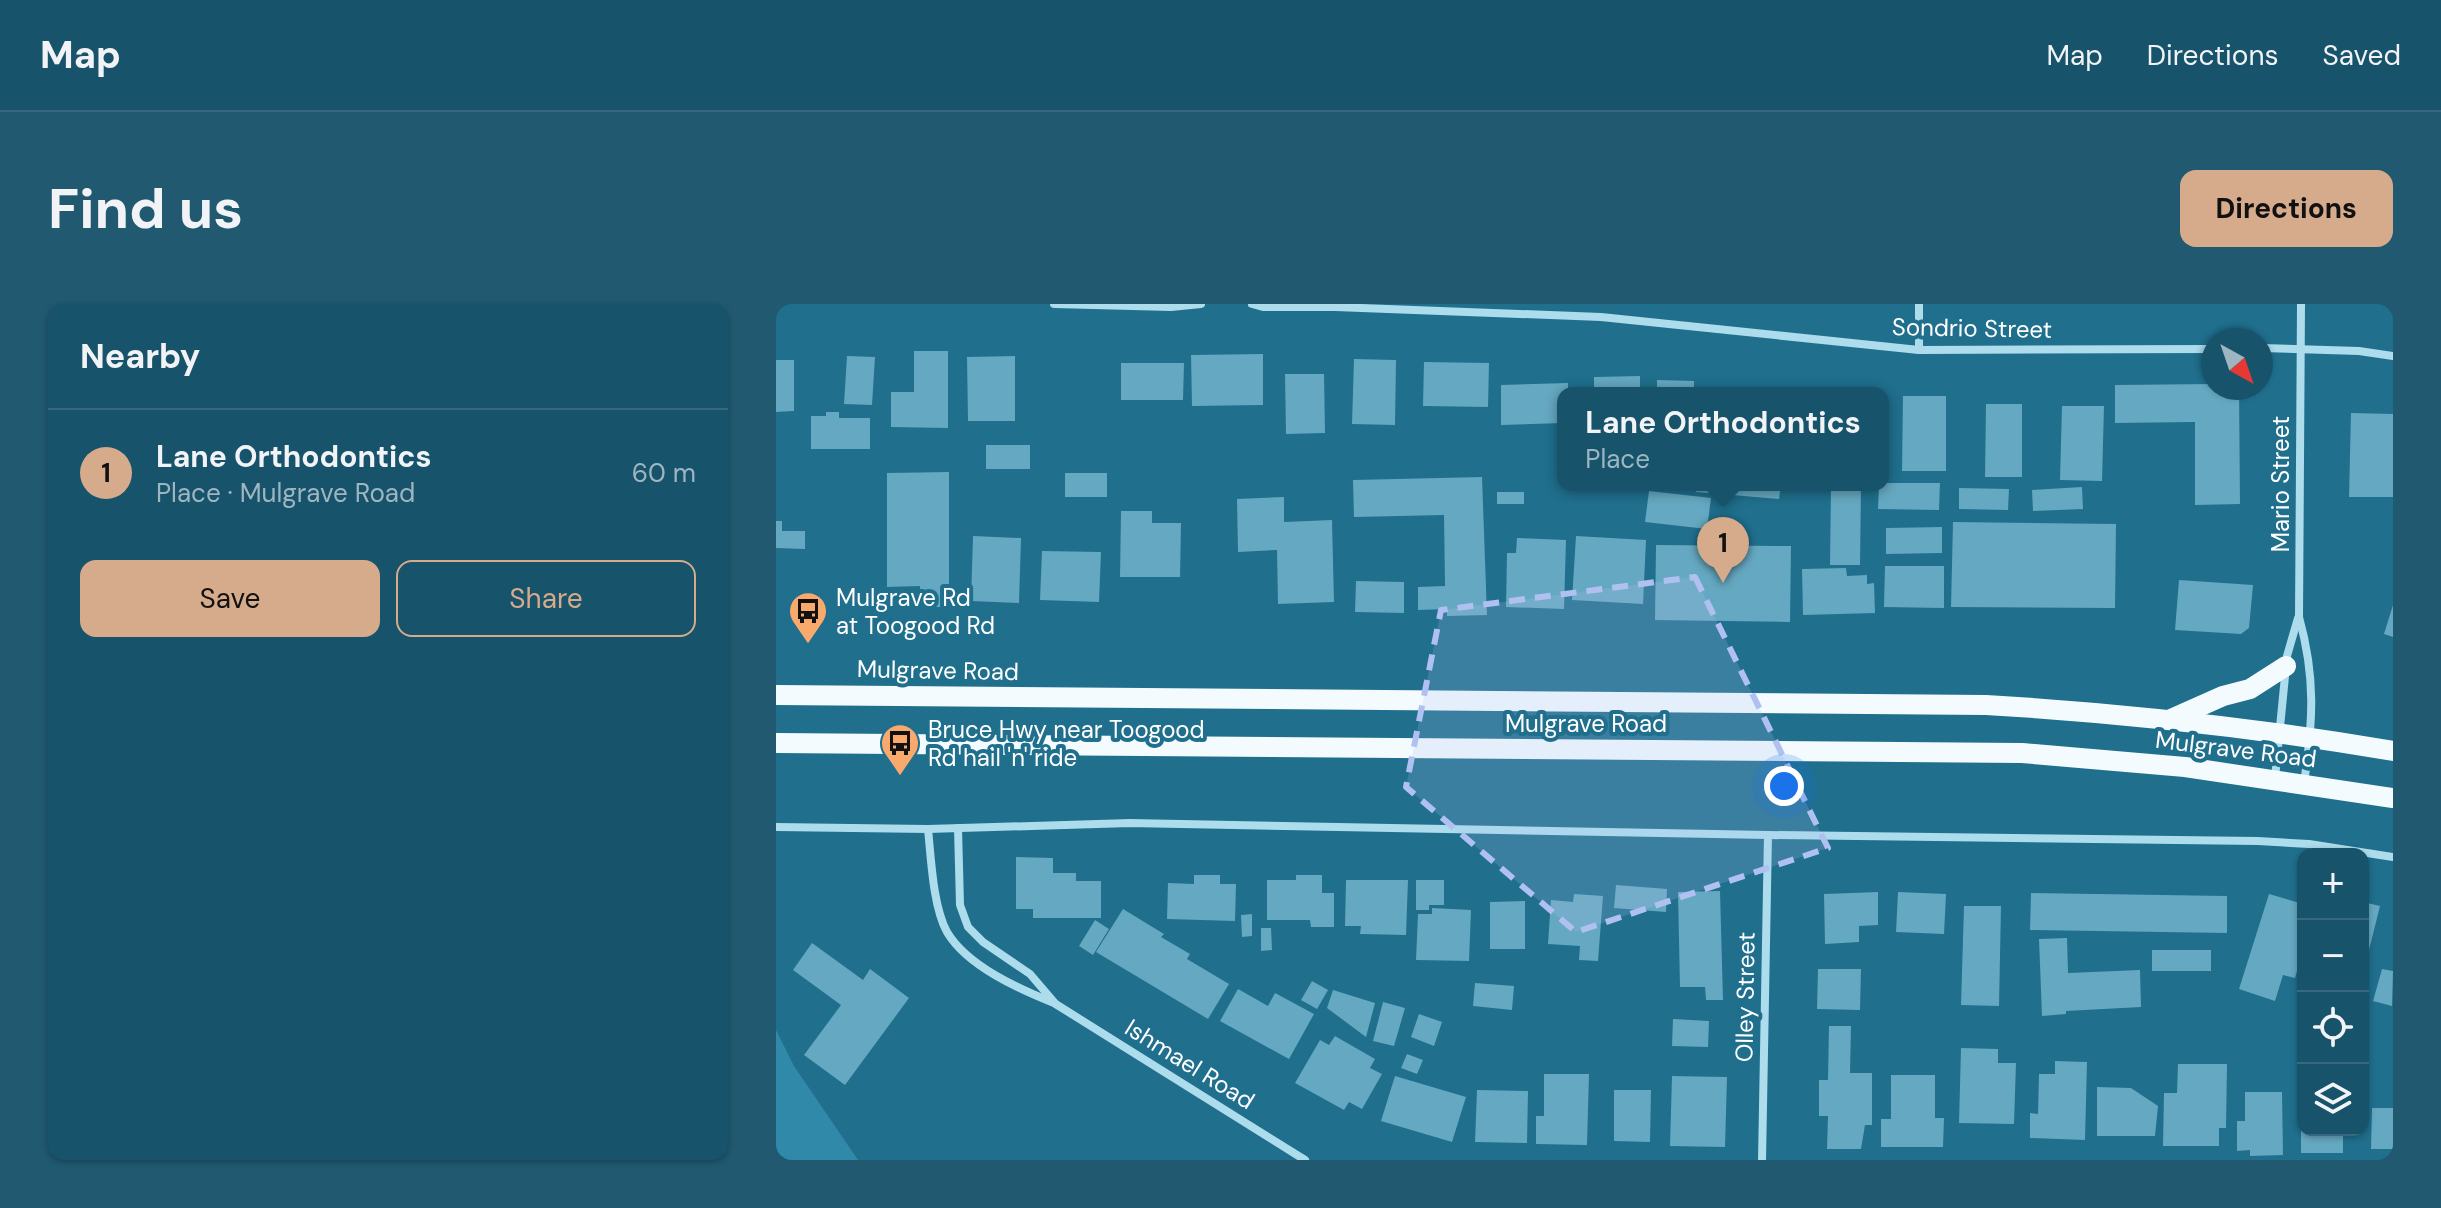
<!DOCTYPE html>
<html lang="en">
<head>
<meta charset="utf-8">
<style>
	body { margin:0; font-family:"DM Sans",sans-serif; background:#205970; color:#f1f3f6 }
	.controls { position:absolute; right:24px; bottom:24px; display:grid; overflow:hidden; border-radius:16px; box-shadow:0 2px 6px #0004 }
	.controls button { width:72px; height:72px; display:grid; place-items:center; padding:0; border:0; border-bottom:2px solid #36697e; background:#17536a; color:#f1f3f6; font:40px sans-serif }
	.compass { position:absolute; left:1425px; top:24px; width:72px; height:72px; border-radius:50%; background:#17536a; box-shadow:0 2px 6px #0004; rotate:140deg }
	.you { position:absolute; left:1008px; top:482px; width:28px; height:28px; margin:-20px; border:6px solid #fff; border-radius:50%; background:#1a73e8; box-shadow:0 0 0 12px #1a73e833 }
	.badge { display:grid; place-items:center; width:52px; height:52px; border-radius:50%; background:#d6ab8b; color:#111; font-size:26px; font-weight:700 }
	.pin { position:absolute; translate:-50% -66px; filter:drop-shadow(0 2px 4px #0008) }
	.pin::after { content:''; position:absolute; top:42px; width:28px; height:24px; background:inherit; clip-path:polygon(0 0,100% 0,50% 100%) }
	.popup { position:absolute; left:781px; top:83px; width:332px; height:104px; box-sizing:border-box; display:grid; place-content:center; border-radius:16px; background:#17536a; filter:drop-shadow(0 2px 6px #0005); font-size:26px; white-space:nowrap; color:#9eb6c1 }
	.popup b { font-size:30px; color:#f1f3f6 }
	.popup::after { content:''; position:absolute; left:50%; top:100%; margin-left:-16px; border:16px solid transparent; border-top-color:#17536a }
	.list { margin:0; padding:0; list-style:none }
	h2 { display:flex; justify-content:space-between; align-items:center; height:104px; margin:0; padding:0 32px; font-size:34px }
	h2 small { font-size:26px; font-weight:400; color:#9eb6c1 }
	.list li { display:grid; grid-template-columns:52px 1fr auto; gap:24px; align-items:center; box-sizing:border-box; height:128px; padding:0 32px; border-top:2px solid #36697e }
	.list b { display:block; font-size:30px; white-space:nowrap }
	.list p { margin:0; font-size:26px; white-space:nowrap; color:#9eb6c1 }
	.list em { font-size:26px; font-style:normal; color:#9eb6c1 }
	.actions { display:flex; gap:16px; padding:24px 32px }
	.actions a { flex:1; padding:18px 0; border:2px solid #d6ab8b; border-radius:16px; text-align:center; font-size:28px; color:#d6ab8b }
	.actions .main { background:#d6ab8b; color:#111 }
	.icon { flex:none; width:44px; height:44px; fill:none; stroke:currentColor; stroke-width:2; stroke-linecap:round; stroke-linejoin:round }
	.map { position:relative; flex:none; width:1617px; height:856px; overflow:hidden; border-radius:16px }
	header { display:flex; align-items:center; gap:48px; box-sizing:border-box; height:112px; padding:0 40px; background:#17536a; border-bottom:2px solid #36697e }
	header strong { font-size:38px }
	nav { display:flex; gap:44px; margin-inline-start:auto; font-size:28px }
	.intro { display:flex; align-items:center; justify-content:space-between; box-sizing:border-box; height:192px; padding:0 48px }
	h1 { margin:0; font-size:56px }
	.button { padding:20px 36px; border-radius:16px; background:#d6ab8b; color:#111; font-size:28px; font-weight:700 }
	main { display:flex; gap:48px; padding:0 48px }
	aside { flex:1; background:#17536a; border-radius:16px; box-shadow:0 2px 6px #0004 }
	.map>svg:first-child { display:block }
	.green { fill:#3089a9 }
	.building { fill:#65a8c1 }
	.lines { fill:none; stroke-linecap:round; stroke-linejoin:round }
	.minor { stroke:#addcec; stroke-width:8 }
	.primary { stroke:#f3fbff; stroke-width:20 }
	.marked { fill:#b0c1f1; fill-opacity:0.2; stroke:#b0c1f1; stroke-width:6; stroke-dasharray:16 10; stroke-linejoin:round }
	.labels { text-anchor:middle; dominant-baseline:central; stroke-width:8; stroke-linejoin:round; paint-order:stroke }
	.street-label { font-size:24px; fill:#fff; stroke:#1f6f8d }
	.poi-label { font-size:24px; fill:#fff; stroke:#1f6f8d; text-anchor:start }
</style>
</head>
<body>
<header>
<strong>Map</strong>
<nav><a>Map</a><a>Directions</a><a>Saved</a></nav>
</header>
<div class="intro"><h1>Find us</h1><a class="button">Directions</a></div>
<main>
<aside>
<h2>Nearby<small></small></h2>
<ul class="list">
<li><span class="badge">1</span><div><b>Lane Orthodontics</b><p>Place · Mulgrave Road</p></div><em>60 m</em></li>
</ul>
<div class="actions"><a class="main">Save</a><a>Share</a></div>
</aside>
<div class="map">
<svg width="1617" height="856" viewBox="0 0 1617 856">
	<rect width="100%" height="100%" fill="#1f6f8d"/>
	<!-- green -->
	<polygon class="green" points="0,726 18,762 82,856 0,856"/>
	<!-- building -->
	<g class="building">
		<polygon points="138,47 172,47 172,124 115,123 115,88 138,88"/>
		<polygon points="487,50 487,101 416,102 415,51"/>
		<polygon points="71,52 99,53 96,101 68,100"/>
		<polygon points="239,52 239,117 192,117 191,53"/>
		<polygon points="578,55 620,56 619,121 576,120"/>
		<polygon points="0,56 18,56 18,107 0,108"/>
		<polygon points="648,58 713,59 712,103 647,102"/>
		<polygon points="345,59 408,59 407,96 345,96"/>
		<polygon points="509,70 548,70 549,129 510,130"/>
		<polygon points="864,72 864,89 818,89 818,73"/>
		<polygon points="881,76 918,77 918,89 881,89"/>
		<polygon points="792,79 792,89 787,89 787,119 725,121 725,81"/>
		<polygon points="1437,80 1437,84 1463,84 1464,200 1419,201 1419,118 1339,119 1339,81"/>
		<polygon points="983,84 1017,86 1017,89 983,89"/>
		<polygon points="1127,92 1170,92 1170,167 1126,167"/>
		<polygon points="1210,100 1246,100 1246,173 1209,173"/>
		<polygon points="1286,102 1328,102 1326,177 1284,176"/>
		<polygon points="50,108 63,108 63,114 94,114 94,145 35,145 35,112 50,112"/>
		<polygon points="1575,109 1617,110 1617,193 1573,193"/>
		<rect x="210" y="141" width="44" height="24"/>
		<polygon points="173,168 173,303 144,303 144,282 111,283 111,169"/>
		<rect x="289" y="169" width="42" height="24"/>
		<polygon points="706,173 711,311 671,312 671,305 642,306 642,283 669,282 668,211 578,213 577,176"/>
		<polygon points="1107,179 1164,179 1163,206 1102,205 1103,181 1107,181"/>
		<polygon points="921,181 1005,181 1003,195 920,188"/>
		<polygon points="1055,181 1085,181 1084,261 1054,261"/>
		<polygon points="1306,183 1307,205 1257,207 1256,186"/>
		<polygon points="1183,184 1233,185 1232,206 1183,205"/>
		<polygon points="873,187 935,194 931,225 869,218"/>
		<rect x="721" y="188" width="27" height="12"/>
		<polygon points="508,193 508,218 556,216 558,298 502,300 501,246 462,248 461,195"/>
		<polygon points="345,207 376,207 376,219 405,219 404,273 344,273"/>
		<polygon points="0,217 6,217 6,227 29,227 29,245 0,244"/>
		<polygon points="1177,218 1340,220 1339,304 1175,303"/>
		<polygon points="1166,223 1166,249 1110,250 1110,224"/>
		<polygon points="197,232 245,234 243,299 195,297"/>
		<polygon points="800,232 870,236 867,300 796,296"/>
		<polygon points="741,234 790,236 788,305 730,303 731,249 740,249"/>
		<polygon points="880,241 1015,242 1014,318 879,316"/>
		<polygon points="266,247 325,248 323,298 264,296"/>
		<polygon points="1109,262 1168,262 1168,304 1108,303"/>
		<polygon points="1070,264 1071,272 1091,271 1091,280 1098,279 1099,309 1027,311 1026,265"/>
		<polygon points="1403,276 1477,281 1473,324 1465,330 1399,326"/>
		<polygon points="580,277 628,278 628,309 579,308"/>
		<polygon points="1617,301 1617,333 1608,330"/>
		<polygon points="240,553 277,554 277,569 300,569 300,577 325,577 325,614 257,614 257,605 240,605"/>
		<polygon points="418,571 444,571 444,580 460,580 459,617 391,615 392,579 418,580"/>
		<polygon points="520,571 546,571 546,589 558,589 558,623 535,623 534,616 491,616 491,576 520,576"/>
		<polygon points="570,576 632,576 630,631 584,630 585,622 569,622"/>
		<polygon points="640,576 668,576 668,601 653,601 653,606 640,606"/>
		<polygon points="840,581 891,585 890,608 838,604"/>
		<polygon points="944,587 947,696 930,696 929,683 904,683 902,588"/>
		<polygon points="1102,588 1102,621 1083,622 1083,638 1049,640 1048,590"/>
		<polygon points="1122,588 1170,590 1168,630 1120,628"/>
		<polygon points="1255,589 1451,592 1451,629 1254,626"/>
		<polygon points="798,590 827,592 822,657 803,656 804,642 772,640 775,596 797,598"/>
		<polygon points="1493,590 1527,600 1521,628 1527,630 1527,646 1519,674 1507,671 1499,697 1463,685"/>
		<polygon points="749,597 749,645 714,645 714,598"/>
		<polygon points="1587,598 1604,602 1591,654 1587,653"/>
		<polygon points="1188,602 1225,602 1223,702 1185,701"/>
		<polygon points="656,604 695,606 693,657 640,656 642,610 656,610"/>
		<polygon points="347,605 388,630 385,633 414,650 411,655 453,680 432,715 320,648"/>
		<polygon points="476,610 476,632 466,633 465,611"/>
		<polygon points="319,616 333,625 317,651 303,642"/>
		<polygon points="485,624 495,624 496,646 485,647"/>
		<polygon points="1291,634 1292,669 1364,666 1365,703 1290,707 1290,710 1266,712 1263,635"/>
		<polygon points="36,639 87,676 94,665 133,694 69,781 28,751 65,701 17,666"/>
		<rect x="1376" y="646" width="59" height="21"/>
		<polygon points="1042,665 1085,665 1084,706 1041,705"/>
		<polygon points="1606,665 1617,667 1616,702 1597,697"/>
		<polygon points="536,677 552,686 541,705 525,696"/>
		<polygon points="699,679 738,682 736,706 697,702"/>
		<polygon points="462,685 492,702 499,689 538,710 513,755 444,717"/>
		<polygon points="557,686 599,699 590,733 551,704"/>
		<polygon points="607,698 629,704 618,742 597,737"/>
		<polygon points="643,710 666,718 658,742 635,733"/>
		<polygon points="897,715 933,717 932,743 896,742"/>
		<polygon points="1053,722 1075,722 1074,769 1096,769 1096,821 1089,821 1085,845 1051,845 1052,812 1043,812 1043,776 1052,776"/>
		<polygon points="559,732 599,755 594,764 606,770 586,805 573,798 568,806 519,779 544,736 553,741"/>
		<polygon points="1185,744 1222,745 1222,759 1240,759 1238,820 1183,819"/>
		<polygon points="631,750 647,756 641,770 625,764"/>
		<polygon points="1279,757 1311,758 1309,836 1254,834 1254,809 1262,810 1263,770 1279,770"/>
		<polygon points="1402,760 1451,760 1450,824 1443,824 1443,842 1387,842 1388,789 1401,789"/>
		<polygon points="768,770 813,770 811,841 760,840 760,812 768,812"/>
		<polygon points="1115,771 1159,771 1159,814 1168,814 1167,843 1105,843 1105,815 1115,815"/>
		<polygon points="619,772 690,793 676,838 605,817"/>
		<polygon points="896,772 951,773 949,843 894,842"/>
		<polygon points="1321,783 1355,784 1382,802 1379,832 1321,832"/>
		<polygon points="701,786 752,787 751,839 699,838"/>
		<polygon points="838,786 875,786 874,838 838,837"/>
		<polygon points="1469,788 1506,788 1507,851 1474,852 1474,846 1461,847 1461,817 1469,817"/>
		<polygon points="1596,804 1617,804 1617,845 1595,845"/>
		<rect x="1525" y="826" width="42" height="23"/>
	</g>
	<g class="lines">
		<!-- minor -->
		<g class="minor">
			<polyline points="278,0 395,3 425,0"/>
			<polyline points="476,0 487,3 559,3 825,13 1143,46 1437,45"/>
			<path d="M 1525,0 L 1523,313 C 1540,374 1537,418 1528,479"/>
			<polyline points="1485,44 1583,47 1617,52"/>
			<polyline points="1143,46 1143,0"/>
			<polyline points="1499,474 1511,352 1522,314"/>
			<polyline points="0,523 152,525 354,519 992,531 1482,537 1533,540 1617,553"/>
			<polyline points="182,524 184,601 192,623 207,638 254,670 278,698"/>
			<path d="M 152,525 C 155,554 157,603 171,628 C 191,662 243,685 278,699 L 529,856"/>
			<polyline points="986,856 992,531"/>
		</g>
		<!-- primary -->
		<g class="primary">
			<path d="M 0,391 L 1210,401 C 1347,409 1482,424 1617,447"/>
			<polyline points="1393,416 1447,392 1474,385 1510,362"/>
			<polyline points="0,439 1246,449 1409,463 1617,494"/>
		</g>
	</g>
	<!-- marked area -->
	<path class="marked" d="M 919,273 L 1052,544 L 800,628 L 630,483 L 665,306 Z"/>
	<!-- icons -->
	<defs>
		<symbol id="bus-pin" viewBox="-11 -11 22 30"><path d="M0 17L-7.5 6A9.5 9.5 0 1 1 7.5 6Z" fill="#faa96d" stroke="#1f6f8d"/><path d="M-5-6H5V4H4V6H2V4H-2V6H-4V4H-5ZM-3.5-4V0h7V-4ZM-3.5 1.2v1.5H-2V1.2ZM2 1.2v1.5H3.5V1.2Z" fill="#111"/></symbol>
	</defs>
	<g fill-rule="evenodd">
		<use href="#bus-pin" x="10" y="285" width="44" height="60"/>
		<use href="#bus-pin" x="102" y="417" width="44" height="60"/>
	</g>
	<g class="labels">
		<!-- street labels -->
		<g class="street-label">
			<text transform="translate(1196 24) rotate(1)">Sondrio Street</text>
			<text transform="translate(1504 180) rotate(-90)">Mario Street</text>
			<text transform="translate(162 366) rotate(1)">Mulgrave Road</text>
			<text x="810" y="419">Mulgrave Road</text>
			<text transform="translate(1460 445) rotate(7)">Mulgrave Road</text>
			<text transform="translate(969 693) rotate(-89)">Olley Street</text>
			<text transform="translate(414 760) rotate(32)">Ishmael Road</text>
		</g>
		<!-- poi labels -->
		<g class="poi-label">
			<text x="60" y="293">Mulgrave Rd<tspan x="60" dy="28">at Toogood Rd</tspan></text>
			<text x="152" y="425">Bruce Hwy near Toogood<tspan x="152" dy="28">Rd hail 'n' ride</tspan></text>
		</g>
	</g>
</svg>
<div class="controls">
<button>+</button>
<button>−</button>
<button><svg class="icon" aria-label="locate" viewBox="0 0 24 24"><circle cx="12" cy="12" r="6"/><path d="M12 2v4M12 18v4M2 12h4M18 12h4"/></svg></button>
<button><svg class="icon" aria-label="layers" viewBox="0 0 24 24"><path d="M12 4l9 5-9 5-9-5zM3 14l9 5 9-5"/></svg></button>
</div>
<svg class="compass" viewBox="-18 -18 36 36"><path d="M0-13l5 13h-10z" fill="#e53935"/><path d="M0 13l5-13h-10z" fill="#9eb6c1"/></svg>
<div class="you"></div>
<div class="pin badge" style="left:947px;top:279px">1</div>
<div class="popup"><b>Lane Orthodontics</b>Place</div>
</div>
</main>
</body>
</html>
